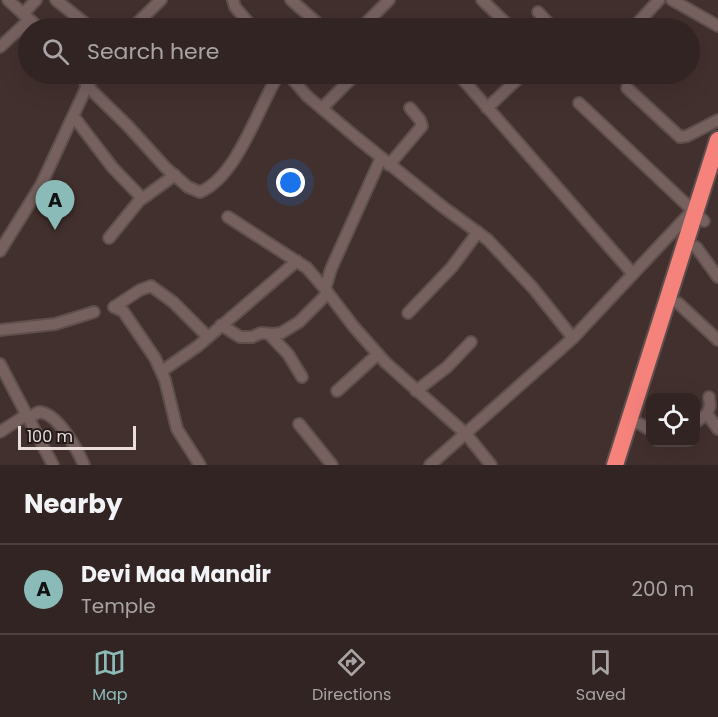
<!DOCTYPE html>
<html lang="en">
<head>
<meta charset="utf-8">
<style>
	body { margin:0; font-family:Poppins,sans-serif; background:#3d302f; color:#f1f3f6 }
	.controls { position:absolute; right:18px; bottom:18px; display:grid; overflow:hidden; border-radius:12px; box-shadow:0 6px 24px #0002 }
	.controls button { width:54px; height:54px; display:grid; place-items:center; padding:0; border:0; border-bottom:2px solid #4d4140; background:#322422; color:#f1f3f6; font:30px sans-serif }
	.scale { position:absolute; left:18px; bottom:15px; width:118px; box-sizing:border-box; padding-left:6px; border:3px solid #eadedc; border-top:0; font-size:16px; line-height:21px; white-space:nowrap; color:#eadedc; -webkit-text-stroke:4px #221a19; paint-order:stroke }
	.you { position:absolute; left:291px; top:183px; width:21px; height:21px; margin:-15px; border:4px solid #fff; border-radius:50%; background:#1a73e8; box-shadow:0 0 0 9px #1a73e833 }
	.badge { display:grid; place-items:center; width:39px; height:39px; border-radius:50%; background:#8bbbb9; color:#111; font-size:20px; font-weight:700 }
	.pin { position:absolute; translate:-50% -50px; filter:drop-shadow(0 2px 3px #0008) }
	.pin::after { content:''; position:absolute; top:32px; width:21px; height:18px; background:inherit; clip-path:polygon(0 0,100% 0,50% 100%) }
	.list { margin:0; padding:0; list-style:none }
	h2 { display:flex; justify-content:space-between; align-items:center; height:78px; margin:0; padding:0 24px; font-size:26px }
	h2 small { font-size:20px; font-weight:400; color:#a8a4a5 }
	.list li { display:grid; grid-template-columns:39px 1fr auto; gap:18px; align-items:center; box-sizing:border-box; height:90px; padding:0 24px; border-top:2px solid #4d4140 }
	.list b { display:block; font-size:22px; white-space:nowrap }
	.list p { margin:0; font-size:20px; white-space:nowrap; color:#a8a4a5 }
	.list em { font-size:20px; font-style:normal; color:#a8a4a5 }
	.icon { flex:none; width:33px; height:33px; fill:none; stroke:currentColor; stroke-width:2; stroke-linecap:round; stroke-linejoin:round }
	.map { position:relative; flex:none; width:718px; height:465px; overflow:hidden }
	.search { position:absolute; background:#322422; box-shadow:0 6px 24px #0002; left:18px; right:18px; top:18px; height:66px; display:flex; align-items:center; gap:15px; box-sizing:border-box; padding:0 21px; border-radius:33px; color:#a8a4a5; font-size:22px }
	.sheet { height:168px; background:#322422 }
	nav { display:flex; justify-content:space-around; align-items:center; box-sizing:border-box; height:84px; border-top:2px solid #4d4140; background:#322422; font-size:16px; color:#a8a4a5 }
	nav a { display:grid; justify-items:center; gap:3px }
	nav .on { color:#8bbbb9 }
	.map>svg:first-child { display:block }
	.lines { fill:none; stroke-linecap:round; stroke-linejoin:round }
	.minor-casing { stroke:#5e4f4d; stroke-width:14 }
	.highway-casing { stroke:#5e4f4d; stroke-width:20 }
	.minor { stroke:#76615f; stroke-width:10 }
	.highway { stroke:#f6827c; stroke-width:16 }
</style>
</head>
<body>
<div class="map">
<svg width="718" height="465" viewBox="0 0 718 465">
	<rect width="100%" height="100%" fill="#42302e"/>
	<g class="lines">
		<defs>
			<g id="minor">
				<polyline points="8,0 39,28"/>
				<polyline points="56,0 91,28"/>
				<polyline points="233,0 235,7 253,28"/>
				<polyline points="291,0 323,28"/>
				<polyline points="482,0 511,28"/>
				<polyline points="672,0 718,26"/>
				<polyline points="538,12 553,28"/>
				<polyline points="23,14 36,0"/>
				<polyline points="132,28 161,0"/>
				<polyline points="361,28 389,0"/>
				<polyline points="633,28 659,0"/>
				<polyline points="0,47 29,20"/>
				<path d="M 81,74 L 87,86 L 128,126 L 166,168 L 188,187 L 200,192 C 238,176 258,107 279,74"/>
				<polyline points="288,74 307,96 357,138 443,207 488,240 533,288 573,338"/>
				<polyline points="458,74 633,274"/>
				<polyline points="627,88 680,137 687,136 718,120"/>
				<polyline points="579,103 704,221"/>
				<polyline points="322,108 355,75"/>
				<polyline points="487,108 523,74"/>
				<polyline points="74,117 113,168 142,198"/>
				<polyline points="381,158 331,269 325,289 354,327 385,362 466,434 491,465"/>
				<polyline points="389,165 422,126 420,120 410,108"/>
				<polyline points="228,217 307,268 325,289"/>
				<polyline points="109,238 139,201 175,175"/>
				<polyline points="696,247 718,277"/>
				<polyline points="0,251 41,185 87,86 96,74"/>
				<polyline points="678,303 718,340"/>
				<polyline points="114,307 123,311 155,358 165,380 177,429 200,465"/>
				<polyline points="114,307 140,290 151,286 173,302 208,337"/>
				<polyline points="408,313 452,267 478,232"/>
				<polyline points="221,325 240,337 252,337 261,333 273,334 281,333 299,322 328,293"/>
				<polyline points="0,330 55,324 94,312"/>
				<polyline points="269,334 288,354 302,377"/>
				<polyline points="0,364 53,465"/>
				<polyline points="162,371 198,346 297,261"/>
				<polyline points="337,391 378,354"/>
				<polyline points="416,391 447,367 471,342"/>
				<polyline points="707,414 710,406 709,397"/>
				<path d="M 28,418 L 39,412 C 58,413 77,449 84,465"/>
				<polyline points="696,422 707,414 718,429"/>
				<polyline points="629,423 640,424 650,430"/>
				<polyline points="299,424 332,465"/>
				<polyline points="0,432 26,415"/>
				<polyline points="430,465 573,338 692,211"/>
			</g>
			<polyline id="highway" points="615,465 718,140"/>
		</defs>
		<!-- minor casing -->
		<use href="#minor" class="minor-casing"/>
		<!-- highway casing -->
		<use href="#highway" class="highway-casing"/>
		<!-- minor -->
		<use href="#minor" class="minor"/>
		<!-- highway -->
		<use href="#highway" class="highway"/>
	</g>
</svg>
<div class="controls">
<button><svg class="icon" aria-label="locate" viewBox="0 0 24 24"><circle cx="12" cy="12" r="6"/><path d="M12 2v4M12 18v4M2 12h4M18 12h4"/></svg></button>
</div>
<div class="scale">100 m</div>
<div class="you"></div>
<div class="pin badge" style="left:55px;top:230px">A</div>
<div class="search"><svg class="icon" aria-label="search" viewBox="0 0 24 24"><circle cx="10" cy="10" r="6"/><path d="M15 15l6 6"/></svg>Search here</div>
</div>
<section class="sheet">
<h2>Nearby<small></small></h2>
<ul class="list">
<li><span class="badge">A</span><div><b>Devi Maa Mandir</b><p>Temple</p></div><em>200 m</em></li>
</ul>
</section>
<nav>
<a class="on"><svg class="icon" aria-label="map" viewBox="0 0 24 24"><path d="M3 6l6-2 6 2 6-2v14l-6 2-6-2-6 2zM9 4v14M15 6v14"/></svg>Map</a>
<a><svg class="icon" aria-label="directions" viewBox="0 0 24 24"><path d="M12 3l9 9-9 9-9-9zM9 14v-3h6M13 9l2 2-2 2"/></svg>Directions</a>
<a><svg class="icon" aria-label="saved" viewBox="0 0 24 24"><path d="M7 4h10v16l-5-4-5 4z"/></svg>Saved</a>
</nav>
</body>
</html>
